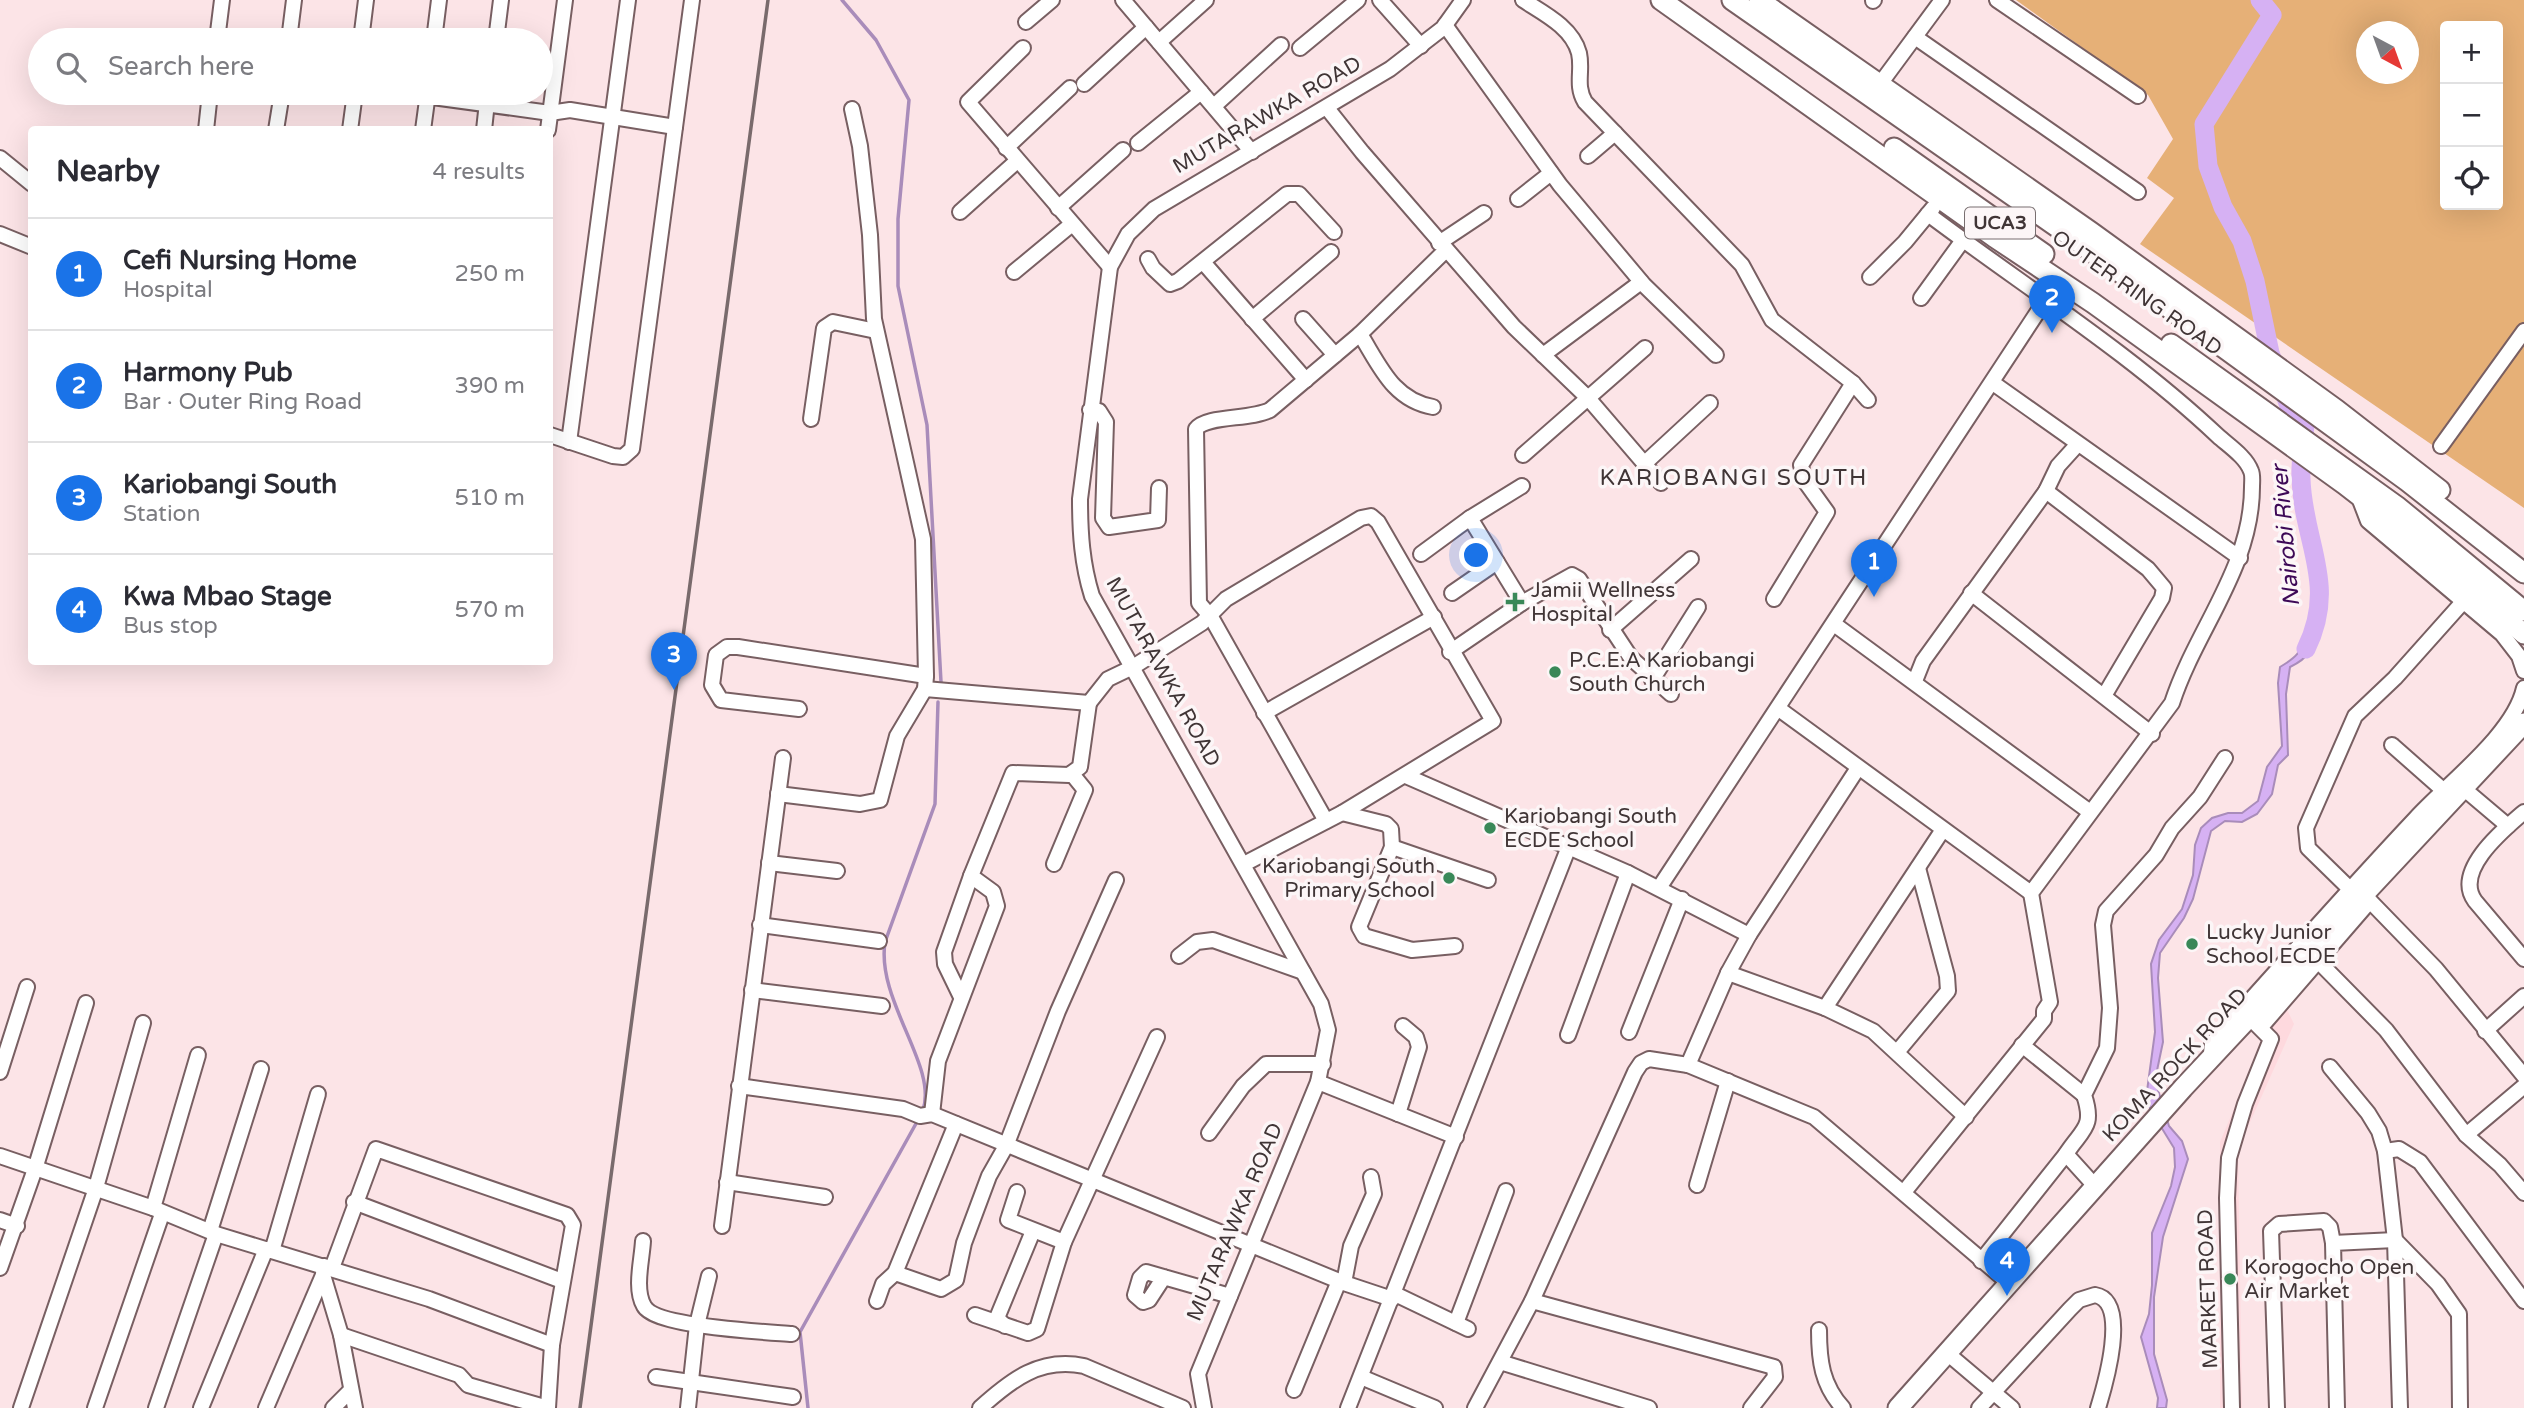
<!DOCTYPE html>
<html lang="en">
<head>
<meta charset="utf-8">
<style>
	body { margin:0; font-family:"Varela Round",sans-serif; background:#f7f7f7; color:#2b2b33 }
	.controls { position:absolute; right:21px; top:21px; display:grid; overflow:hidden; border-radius:7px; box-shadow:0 7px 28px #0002 }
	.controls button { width:63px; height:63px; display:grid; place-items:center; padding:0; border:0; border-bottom:2px solid #e1e1e2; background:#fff; color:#2b2b33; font:35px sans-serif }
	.compass { position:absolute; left:2356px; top:21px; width:63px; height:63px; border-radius:50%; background:#fff; box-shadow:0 7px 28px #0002; rotate:139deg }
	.you { position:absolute; left:1477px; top:556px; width:24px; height:24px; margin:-18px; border:5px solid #fff; border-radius:50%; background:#1a73e8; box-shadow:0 0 0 10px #1a73e833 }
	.badge { display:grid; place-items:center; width:46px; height:46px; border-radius:50%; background:#1a73e8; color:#fff; font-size:23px; font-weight:700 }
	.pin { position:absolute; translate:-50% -58px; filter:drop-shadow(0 2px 4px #0008) }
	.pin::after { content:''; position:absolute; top:37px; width:24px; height:21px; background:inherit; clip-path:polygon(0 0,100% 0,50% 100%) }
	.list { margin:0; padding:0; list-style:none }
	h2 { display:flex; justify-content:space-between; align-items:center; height:91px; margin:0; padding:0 28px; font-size:30px }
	h2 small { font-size:23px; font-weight:400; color:#7c7c81 }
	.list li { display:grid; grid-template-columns:46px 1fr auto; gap:21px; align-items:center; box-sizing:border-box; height:112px; padding:0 28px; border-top:2px solid #e1e1e2 }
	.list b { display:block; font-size:26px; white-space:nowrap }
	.list p { margin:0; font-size:23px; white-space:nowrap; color:#7c7c81 }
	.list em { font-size:23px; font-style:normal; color:#7c7c81 }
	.icon { flex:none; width:38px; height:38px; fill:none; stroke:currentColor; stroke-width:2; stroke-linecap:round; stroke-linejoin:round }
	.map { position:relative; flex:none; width:2524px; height:1408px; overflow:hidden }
	.search { position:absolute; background:#fff; box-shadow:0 7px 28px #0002; left:28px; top:28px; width:525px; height:77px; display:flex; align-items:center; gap:18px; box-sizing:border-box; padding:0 24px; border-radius:38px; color:#7c7c81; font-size:26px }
	.panel { position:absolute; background:#fff; box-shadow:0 7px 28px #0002; left:28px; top:126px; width:525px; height:539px; border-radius:7px }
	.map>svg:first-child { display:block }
	.built { fill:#fed9de }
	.green { fill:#e6b077; fill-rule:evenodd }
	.water { fill:#d6b1f3; stroke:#a98cba; stroke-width:2 }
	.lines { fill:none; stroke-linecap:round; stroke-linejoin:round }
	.stream { stroke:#a98cba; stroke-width:3.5 }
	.river { stroke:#d6b1f3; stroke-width:19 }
	.minor-casing { stroke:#785f62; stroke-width:18 }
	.major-casing { stroke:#785f62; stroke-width:23 }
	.minor { stroke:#fff; stroke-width:14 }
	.major { stroke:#fff; stroke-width:19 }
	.rail { stroke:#796a6c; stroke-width:3.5 }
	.poi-dot { fill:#398858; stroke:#fcf6f7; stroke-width:2.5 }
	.labels { text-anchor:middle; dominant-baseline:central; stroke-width:7; stroke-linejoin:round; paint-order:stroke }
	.shield { fill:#fcf6f7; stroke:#786f70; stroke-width:2 }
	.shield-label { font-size:19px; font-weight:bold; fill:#403536 }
	.street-label { font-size:21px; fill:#403536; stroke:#fcf6f7 }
	.poi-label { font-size:21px; fill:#403536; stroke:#fcf6f7; text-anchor:start }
	.neighbourhood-label { font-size:23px; letter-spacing:2px; fill:#403536; stroke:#fcf6f7 }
	.water-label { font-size:23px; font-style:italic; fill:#3d0957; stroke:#fcf6f7 }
</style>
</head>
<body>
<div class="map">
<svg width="2524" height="1408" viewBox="0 0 2524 1408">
	<rect width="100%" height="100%" fill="#fce4e7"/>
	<!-- built -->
	<polygon class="built" points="2281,997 2294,1024 2238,1149 2242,1408 2220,1408 2220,1142"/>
	<!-- green -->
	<path class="green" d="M 2016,0 L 2524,0 L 2524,508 L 2140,244 L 2174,198 L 2147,178 L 2173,139 L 2148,95 ZM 2445,26 L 2498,26 L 2498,205 L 2445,205 ZM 2366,32 L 2408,32 L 2408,74 L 2366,74 Z"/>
	<!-- water -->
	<path class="water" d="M 2318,627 C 2315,647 2309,658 2290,667 L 2286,694 L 2288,755 L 2278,765 L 2272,794 L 2257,814 L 2242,822 L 2225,821 L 2211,831 L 2193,899 L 2184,918 L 2160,953 L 2158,978 L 2163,1042 L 2155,1080 L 2169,1126 L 2182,1141 L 2188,1159 L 2163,1237 L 2154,1297 L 2154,1354 L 2167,1400 L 2166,1408 L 2157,1408 L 2158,1398 L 2141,1337 L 2149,1314 L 2152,1285 L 2152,1233 L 2171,1186 L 2175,1167 L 2174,1148 L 2150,1109 L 2147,1091 L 2155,1032 L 2151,964 L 2159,940 L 2182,909 L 2193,875 L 2195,845 L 2201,828 L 2212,818 L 2228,813 L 2242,813 L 2258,801 L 2267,767 L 2282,746 L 2278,683 L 2280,667 C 2295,658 2303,652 2304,634 Z"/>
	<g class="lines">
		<!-- stream -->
		<g class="stream">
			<polyline points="842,0 876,40 909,100 898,219 898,286 927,425 941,682"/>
			<path d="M 923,1110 C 938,1066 876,1001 885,942 L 935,804 L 938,702"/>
			<polyline points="808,1408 800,1332 918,1120"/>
		</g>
		<!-- river -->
		<path class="river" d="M 2260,0 L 2272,15 L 2204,124 L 2208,166 L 2223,207 L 2242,241 L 2255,281 L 2270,353 L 2289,406 L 2305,424 C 2304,442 2300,461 2301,479 C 2303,543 2338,584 2306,649"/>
		<defs>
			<g id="minor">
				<polyline points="1123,0 1252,152"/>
				<polyline points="1380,0 1421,46"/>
				<path d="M 1523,0 C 1543,13 1572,27 1579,53 C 1583,71 1575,85 1585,102 L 1742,265 L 1772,320 L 1853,383 L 1868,400"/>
				<polyline points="1997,0 2138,96"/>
				<polyline points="1873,1 1874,0"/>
				<polyline points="1026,22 1052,0"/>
				<polyline points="1445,25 1560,185 1644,285 1716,355"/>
				<polyline points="1915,37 2138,192"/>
				<polyline points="217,40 222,0"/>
				<polyline points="289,40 294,0"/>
				<polyline points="361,40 366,0"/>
				<polyline points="434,40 439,0"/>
				<polyline points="496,40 501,0"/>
				<polyline points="1159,42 1206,0"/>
				<polyline points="1023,48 968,102 1110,267"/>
				<polyline points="1300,48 1358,0"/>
				<polyline points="1084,84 1146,27"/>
				<polyline points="1880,84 1942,0"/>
				<polyline points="403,93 550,113 570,110 675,127"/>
				<polyline points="1214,106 1281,45"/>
				<polyline points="1327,108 1362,152 1514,327 1588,398 1661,483"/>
				<polyline points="206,130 210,93"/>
				<polyline points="276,130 282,93"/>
				<polyline points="350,130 355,93"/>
				<polyline points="423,130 428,93"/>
				<polyline points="484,130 488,93"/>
				<polyline points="548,130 565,0"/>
				<polyline points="1138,143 1201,92"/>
				<polyline points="1006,148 1070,88"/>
				<polyline points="1588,156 1615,133"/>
				<polyline points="0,158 32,184"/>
				<polyline points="1518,199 1551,173"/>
				<polyline points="1058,208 1123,150"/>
				<polyline points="960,212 1017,161"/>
				<polyline points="0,234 32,247"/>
				<polyline points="1439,243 1484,213"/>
				<polyline points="1148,259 1153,268 1170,284 1178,281 1287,194 1299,194 1334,232"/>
				<polyline points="1203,262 1306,380"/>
				<polyline points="1014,272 1072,224"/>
				<polyline points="1870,277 1905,242 1933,208"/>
				<polyline points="1921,298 1963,240"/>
				<polyline points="1252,319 1331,252"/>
				<polyline points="1303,319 1335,355"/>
				<path d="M 1360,334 C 1380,366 1393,400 1433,407"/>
				<polyline points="1543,355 1641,282"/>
				<polyline points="1993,383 2240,558"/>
				<polyline points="1090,410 1099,411 1106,422 1103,518 1109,527 1158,520 1159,488"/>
				<polyline points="811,419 824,328 833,322 876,331"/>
				<polyline points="550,435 613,456 623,457 632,449 692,0"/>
				<polyline points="569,442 628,0"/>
				<polyline points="2441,446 2524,331"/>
				<polyline points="1523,455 1645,348"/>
				<polyline points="1644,464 1710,403"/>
				<polyline points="1522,486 1470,518 1522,603"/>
				<polyline points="2046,491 2148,569 2164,588 2162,598 2104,696"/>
				<polyline points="2358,495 2368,521 2502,634 2519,656 2524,671"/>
				<polyline points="1421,554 1470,518"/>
				<polyline points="1452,593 1497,562"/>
				<polyline points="1971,593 2152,734"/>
				<polyline points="1774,599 1827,512 1804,480 1801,465 1853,383"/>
				<polyline points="1834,624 2090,812"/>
				<polyline points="1610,630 1691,559"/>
				<polyline points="1450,652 1522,603 1572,575 1579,579 1631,658 1671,694"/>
				<polyline points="1652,680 1698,607"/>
				<polyline points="1915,681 1923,661 2046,491 2058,466 2077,445"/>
				<polyline points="925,689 1089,703 1108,679 1133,667 1202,623 1226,599 1361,518 1371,516 1378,522 1493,721 1342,813 1244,864"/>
				<polyline points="799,709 721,700 712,685 716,655 727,647 738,647 926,676"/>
				<polyline points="1779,709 2031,893"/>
				<polyline points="1264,713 1434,617"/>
				<polyline points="2392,745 2443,790"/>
				<polyline points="1406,776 1628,873 1749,935"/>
				<polyline points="2469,793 2508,826"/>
				<polyline points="778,794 860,804 880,800 897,736 925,689 926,676 923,539 874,319 870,235 860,146 852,109"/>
				<path d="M 2524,812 C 2503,830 2453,871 2475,901 L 2524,959"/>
				<polyline points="1342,813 1386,824 1391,829 1392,847 1359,927 1364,936 1412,950 1455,946"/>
				<path d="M 1326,821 L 1211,617 L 1199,603 L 1196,429 C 1206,415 1251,420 1270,410 L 1360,334 L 1446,250"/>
				<polyline points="1392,847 1488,880"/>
				<polyline points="769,863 837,871"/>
				<polyline points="1054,864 1085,790 1072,774"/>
				<polyline points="1659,888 2058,281"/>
				<polyline points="2351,890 2308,848 2306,828 2355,716 2395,678 2462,603"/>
				<polyline points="2370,901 2436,969 2524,1076"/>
				<polyline points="760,925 879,941"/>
				<polyline points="1179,956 1197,942 1213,940 1303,972"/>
				<polyline points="2318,961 2386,1030 2466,1135 2500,1165 2524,1193"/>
				<polyline points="1728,973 1825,1008 1873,1031 1966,1117"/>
				<polyline points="752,990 882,1006"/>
				<polyline points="961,997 945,964 944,952 971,876"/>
				<polyline points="1825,1008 1942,831"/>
				<polyline points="2261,1027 2370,901"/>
				<polyline points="2485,1031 2524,996"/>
				<polyline points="1629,1032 1682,899"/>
				<polyline points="1568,1035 1628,873"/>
				<polyline points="2022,1045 2084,1095"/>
				<polyline points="1898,1051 1948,991 1947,976 1918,868"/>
				<path d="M 2211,1053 L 2212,1044 L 2219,1035 C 2285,962 2349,889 2416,818 C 2448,783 2514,734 2524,688"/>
				<polyline points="1688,1065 1728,973 1749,935 1858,768"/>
				<polyline points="2330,1067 2368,1113 2379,1131 2385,1151 2395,1240 2400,1408"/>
				<polyline points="0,1072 27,987"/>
				<polyline points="1318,1082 1456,1137"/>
				<polyline points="739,1086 903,1109 920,1116 932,1114 1344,1283 1392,1299"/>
				<polyline points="932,1114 938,1061 997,906 993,892 971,876 1013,773 1069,775 1080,767 1089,703"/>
				<polyline points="1398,1114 1419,1047 1416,1037 1403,1026"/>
				<polyline points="1209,1133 1243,1086 1266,1064 1323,1064"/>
				<polyline points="2466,1135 2524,1086"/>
				<polyline points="2385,1151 2399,1149 2420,1162 2524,1301"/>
				<polyline points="0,1156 153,1208 216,1234 429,1299 552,1345"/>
				<polyline points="727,1182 825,1197"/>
				<polyline points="1697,1185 1728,1081"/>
				<path d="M 2095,1186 L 2066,1154 C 2082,1129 2095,1128 2084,1095 L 2107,1048 L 2110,1008 L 2103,925 L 2106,911 L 2156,855 L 2172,828 L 2200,797 L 2225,758"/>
				<polyline points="1017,1192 1008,1220 1064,1242"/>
				<path d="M 1904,1192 L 2044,1019 L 2044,1011 L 2050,1002 L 2031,893 L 2172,703 C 2196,629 2252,568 2252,487 C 2252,482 2253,475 2251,471 C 2246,457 2229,446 2218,436 C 2130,353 2025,287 1928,214"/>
				<polyline points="354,1202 562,1281"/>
				<polyline points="153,1208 198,1055"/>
				<polyline points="0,1220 17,1226"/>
				<polyline points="722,1226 783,758"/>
				<polyline points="210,1231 261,1069"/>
				<path d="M 643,1241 C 642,1260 634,1289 644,1306 C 655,1327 767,1332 792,1334"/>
				<polyline points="272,1251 318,1094"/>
				<polyline points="1981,1261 2066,1154"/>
				<polyline points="324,1266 323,1275 341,1335 355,1408"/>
				<polyline points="0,1268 35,1169 86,1003"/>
				<polyline points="332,1268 376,1149 567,1215 573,1225 552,1345 548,1408"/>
				<polyline points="895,1273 941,1289 956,1280 964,1243 989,1176 1006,1146 1058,1011 1116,880"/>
				<polyline points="1164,1277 1149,1300 1143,1302 1135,1295 1140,1278 1146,1272 1230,1296"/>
				<polyline points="1344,1283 1351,1246 1374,1194 1371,1177"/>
				<polyline points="1395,1294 1468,1329"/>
				<polyline points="877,1301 883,1284 895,1273 956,1124"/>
				<polyline points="1532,1301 1774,1367 1775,1377 1751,1408"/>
				<polyline points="975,1315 1028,1333 1037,1329 1064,1242 1157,1037"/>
				<polyline points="1456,1323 1506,1191"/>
				<polyline points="1005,1326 997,1318 1033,1231"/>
				<path d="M 1819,1330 C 1819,1361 1822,1385 1843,1408"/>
				<polyline points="341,1335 459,1375 468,1385 548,1408"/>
				<polyline points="1947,1353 2012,1408"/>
				<polyline points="1500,1362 1649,1408"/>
				<polyline points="656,1377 793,1397"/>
				<polyline points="1361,1377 1435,1408"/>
				<polyline points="1294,1390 1339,1281"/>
				<polyline points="21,1408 95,1191 143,1023"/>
				<polyline points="95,1408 162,1214"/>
				<polyline points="156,1408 216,1234"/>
				<polyline points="201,1408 266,1249"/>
				<polyline points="266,1408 323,1275"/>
				<polyline points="333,1408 351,1390"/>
				<polyline points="688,1408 697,1325 709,1276"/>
				<path d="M 980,1408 C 1011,1380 1040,1357 1084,1366 L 1183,1408"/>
				<path d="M 1204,1408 L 1198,1374 L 1318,1082 L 1328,1030 L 1321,1004 L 1092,596 C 1082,564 1080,533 1080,499 L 1110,267 L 1128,234 L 1154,209 L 1390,69 L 1443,28 L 1463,0"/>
				<polyline points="1348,1408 1568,849"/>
				<polyline points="1475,1408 1532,1301 1635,1072 1641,1063 1649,1059 1688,1065 1814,1117 2010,1284"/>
				<path d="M 1979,1408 L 2070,1309 L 2079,1300 L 2095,1295 C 2130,1301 2105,1385 2098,1408"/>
				<polyline points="2232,1408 2227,1198 2229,1158 2245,1104 2271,1039 2250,1018"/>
				<polyline points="2277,1408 2271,1231 2279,1224 2324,1221 2330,1227 2333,1243"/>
				<polyline points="2337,1408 2333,1243 2395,1240 2438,1284 2459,1314 2460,1408"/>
			</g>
			<g id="major">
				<polyline points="1661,0 1994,237 2093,303 2344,484 2392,521 2524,634"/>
				<polyline points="1732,0 2073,238 2407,481 2524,573"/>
				<polyline points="1759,0 2091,232 2337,410 2440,490"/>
				<polyline points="1894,148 2044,254"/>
				<polyline points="2171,344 2398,507 2524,611"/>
				<polyline points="1898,1408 2183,1088 2524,723"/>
			</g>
		</defs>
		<!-- minor casing -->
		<use href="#minor" class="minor-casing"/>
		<!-- major casing -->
		<use href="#major" class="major-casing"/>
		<!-- minor -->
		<use href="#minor" class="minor"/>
		<!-- major -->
		<use href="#major" class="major"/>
		<!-- rail -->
		<polyline class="rail" points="580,1408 768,0"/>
	</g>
	<!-- markers -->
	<g class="poi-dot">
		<path d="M1511.5 591.5h7v7h7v7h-7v7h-7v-7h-7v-7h7z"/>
		<circle cx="1555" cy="672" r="7"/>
		<circle cx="1490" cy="828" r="7"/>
		<circle cx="1449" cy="878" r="7"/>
		<circle cx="2192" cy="944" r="7"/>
		<circle cx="2230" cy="1279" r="7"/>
	</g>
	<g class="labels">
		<!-- shield labels -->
		<rect class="shield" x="1965" y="207.5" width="70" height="31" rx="5"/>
		<g class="shield-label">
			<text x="2000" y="223">UCA3</text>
		</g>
		<!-- street labels -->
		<g class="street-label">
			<text transform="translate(1267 115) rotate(-30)">MUTARAWKA ROAD</text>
			<text transform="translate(2137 293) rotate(35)">OUTER RING ROAD</text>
			<text transform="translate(1163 672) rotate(61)">MUTARAWKA ROAD</text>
			<text transform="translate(2175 1065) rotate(-47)">KOMA ROCK ROAD</text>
			<text transform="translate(1235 1222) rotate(-67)">MUTARAWKA ROAD</text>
			<text transform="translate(2208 1289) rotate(-92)">MARKET ROAD</text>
		</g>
		<!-- poi labels -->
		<g class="poi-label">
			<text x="1531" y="590">Jamii Wellness<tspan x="1531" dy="24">Hospital</tspan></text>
			<text x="1569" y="660">P.C.E.A Kariobangi<tspan x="1569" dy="24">South Church</tspan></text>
			<text x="1504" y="816">Kariobangi South<tspan x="1504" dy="24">ECDE School</tspan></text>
			<text x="1435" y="866" text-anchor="end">Kariobangi South<tspan x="1435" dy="24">Primary School</tspan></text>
			<text x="2206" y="932">Lucky Junior<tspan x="2206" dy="24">School ECDE</tspan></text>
			<text x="2244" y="1267">Korogocho Open<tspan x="2244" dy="24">Air Market</tspan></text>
		</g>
		<!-- neighbourhood labels -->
		<g class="neighbourhood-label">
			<text x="1734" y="478">KARIOBANGI SOUTH</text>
		</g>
		<!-- water labels -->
		<g class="water-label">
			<text transform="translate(2286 536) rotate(-95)">Nairobi River</text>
		</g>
	</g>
</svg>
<div class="controls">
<button>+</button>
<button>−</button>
<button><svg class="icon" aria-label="locate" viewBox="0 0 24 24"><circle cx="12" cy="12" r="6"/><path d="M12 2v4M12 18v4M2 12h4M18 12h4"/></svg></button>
</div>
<svg class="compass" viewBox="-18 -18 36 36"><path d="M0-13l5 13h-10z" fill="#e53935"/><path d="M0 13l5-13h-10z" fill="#7c7c81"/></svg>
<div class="you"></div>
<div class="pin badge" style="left:1874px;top:597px">1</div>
<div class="pin badge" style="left:2052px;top:333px">2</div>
<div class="pin badge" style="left:674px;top:690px">3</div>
<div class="pin badge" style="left:2007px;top:1296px">4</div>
<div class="search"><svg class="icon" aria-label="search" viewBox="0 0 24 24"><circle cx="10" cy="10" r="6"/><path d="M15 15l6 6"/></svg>Search here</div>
<section class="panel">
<h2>Nearby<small>4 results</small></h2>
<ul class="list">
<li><span class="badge">1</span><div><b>Cefi Nursing Home</b><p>Hospital</p></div><em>250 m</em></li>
<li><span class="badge">2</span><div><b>Harmony Pub</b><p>Bar · Outer Ring Road</p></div><em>390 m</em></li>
<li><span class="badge">3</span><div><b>Kariobangi South</b><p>Station</p></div><em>510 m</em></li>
<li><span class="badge">4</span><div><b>Kwa Mbao Stage</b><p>Bus stop</p></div><em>570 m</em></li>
</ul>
</section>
</div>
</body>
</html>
